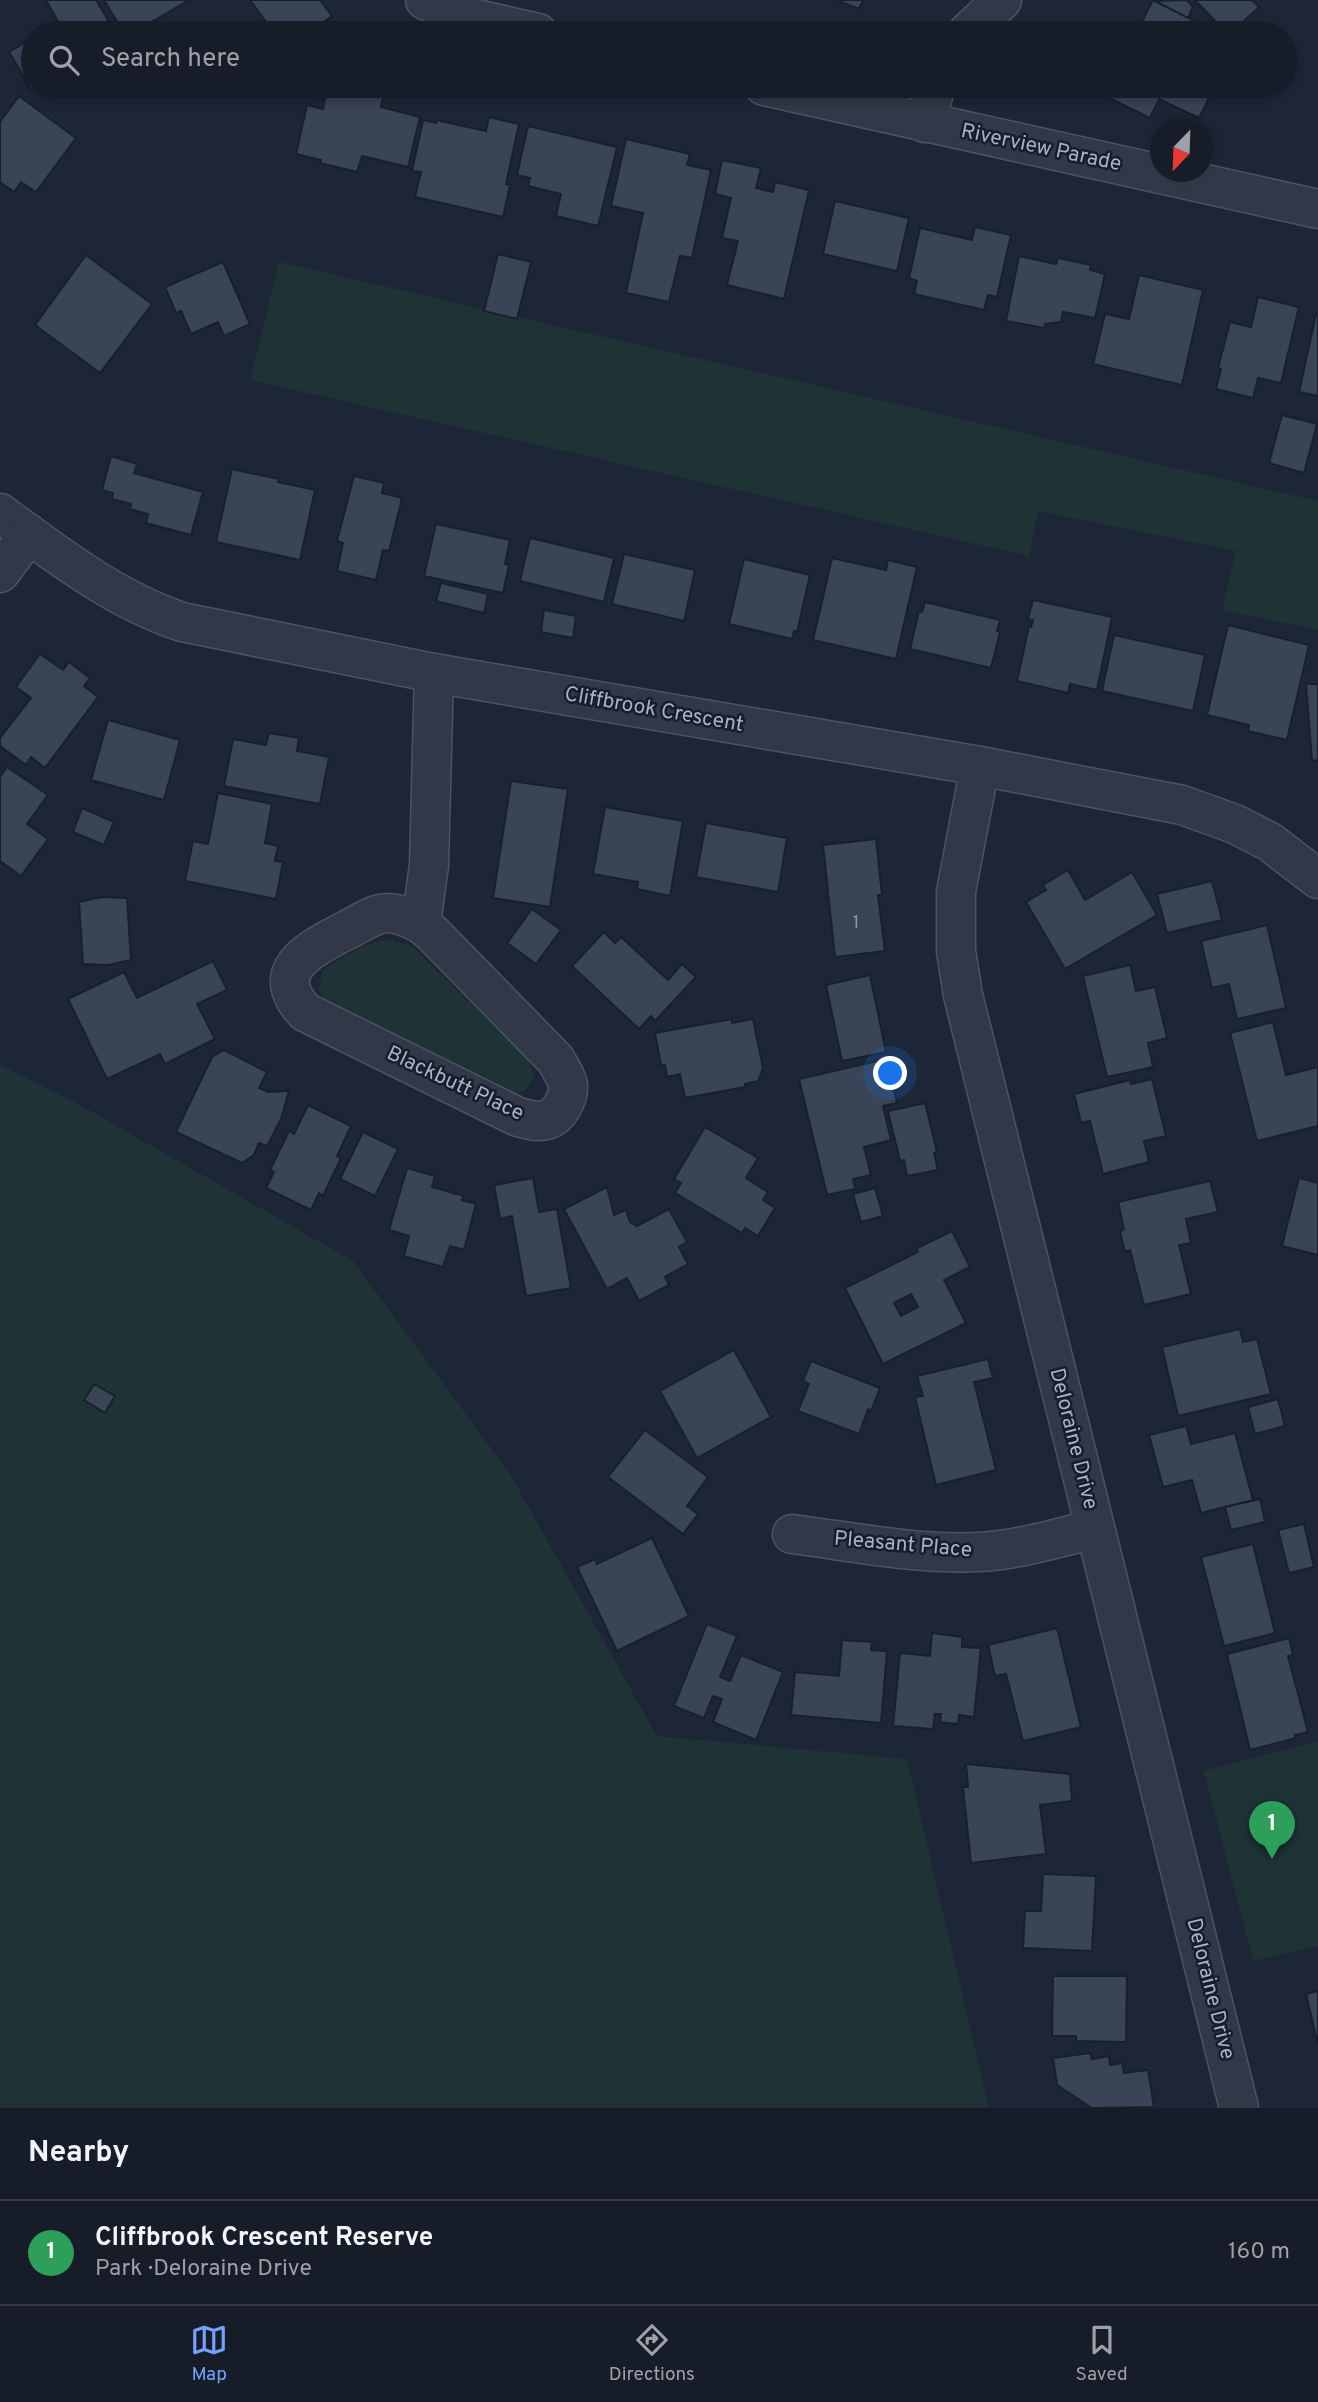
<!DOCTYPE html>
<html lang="en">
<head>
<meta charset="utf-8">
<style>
	body { margin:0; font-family:Overpass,sans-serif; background:#232934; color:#f1f3f6 }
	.compass { position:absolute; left:1150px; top:119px; width:63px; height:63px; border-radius:50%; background:#161c28; box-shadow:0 4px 10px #0003; rotate:203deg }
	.you { position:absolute; left:891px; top:1074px; width:24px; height:24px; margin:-18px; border:5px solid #fff; border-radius:50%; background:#1a73e8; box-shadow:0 0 0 10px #1a73e833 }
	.badge { display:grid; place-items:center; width:46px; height:46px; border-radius:50%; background:#76a1fe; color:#fff; font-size:23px; font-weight:700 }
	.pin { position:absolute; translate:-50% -58px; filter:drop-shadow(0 2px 4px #0008) }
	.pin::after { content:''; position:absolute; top:37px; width:24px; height:21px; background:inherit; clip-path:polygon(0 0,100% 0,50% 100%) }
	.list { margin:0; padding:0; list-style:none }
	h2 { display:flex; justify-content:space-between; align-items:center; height:91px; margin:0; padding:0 28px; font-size:30px }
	h2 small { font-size:23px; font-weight:400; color:#9ea1a8 }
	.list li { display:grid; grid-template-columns:46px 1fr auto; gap:21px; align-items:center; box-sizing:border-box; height:105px; padding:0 28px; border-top:2px solid #353a45 }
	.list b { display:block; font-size:26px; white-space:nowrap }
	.list p { margin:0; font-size:23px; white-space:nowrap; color:#9ea1a8 }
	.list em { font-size:23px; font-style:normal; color:#9ea1a8 }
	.icon { flex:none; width:38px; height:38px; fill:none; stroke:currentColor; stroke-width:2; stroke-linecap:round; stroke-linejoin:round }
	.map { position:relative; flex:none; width:1318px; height:2108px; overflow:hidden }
	.search { position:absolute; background:#161c28; box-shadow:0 4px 10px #0003; left:21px; right:21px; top:21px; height:77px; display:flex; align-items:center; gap:18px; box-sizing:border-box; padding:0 24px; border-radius:38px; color:#9ea1a8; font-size:26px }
	.sheet { height:196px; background:#161c28 }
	nav { display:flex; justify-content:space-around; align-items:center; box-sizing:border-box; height:98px; border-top:2px solid #353a45; background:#161c28; font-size:19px; color:#9ea1a8 }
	nav a { display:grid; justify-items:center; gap:4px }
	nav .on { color:#76a1fe }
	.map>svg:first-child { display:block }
	.green { fill:#1f3337 }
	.building { fill:#394457; stroke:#19202d; stroke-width:2; fill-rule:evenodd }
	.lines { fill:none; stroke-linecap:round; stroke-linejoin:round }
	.minor-casing { stroke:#4c5362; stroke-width:41 }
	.minor { stroke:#313847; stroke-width:38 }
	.labels { text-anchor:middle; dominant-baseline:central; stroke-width:5; stroke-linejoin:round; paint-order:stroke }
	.number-label { font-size:18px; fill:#8e96a9 }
	.street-label { font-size:21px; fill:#aab2c4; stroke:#171e2b }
</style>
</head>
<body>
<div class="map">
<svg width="1318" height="2108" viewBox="0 0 1318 2108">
	<rect width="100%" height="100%" fill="#1d2636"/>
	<!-- green -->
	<g class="green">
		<polygon points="279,262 1318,501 1318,630 1222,610 1236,551 1038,511 1029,556 250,380"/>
		<path d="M 387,939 L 412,946 L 528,1060 L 534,1075 C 531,1086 525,1093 512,1094 L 327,1005 L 319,989 L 323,969 L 363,946 Z"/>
		<polygon points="0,1065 82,1106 353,1261 510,1474 657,1736 907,1759 989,2108 0,2108"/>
		<polygon points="1318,1741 1318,1946 1253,1961 1204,1771"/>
	</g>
	<!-- building -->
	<g class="building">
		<polygon points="46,0 96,0 116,33 41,33 59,23"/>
		<polygon points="104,0 189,0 133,33 124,33"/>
		<polygon points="250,0 320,0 332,16 308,33 274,33"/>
		<polygon points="837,0 863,0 859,9"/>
		<polygon points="1153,0 1219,33 1136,33"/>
		<polygon points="1187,0 1193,7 1188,18 1155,1"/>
		<polygon points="1195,0 1252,0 1259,7 1231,33 1227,33"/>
		<polygon points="33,38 33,86 36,86 31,89 9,52"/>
		<polygon points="303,86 385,86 381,107 420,117 408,167 362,156 357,172 320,163 321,160 296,154 307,105 323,109 325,99 309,95"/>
		<polygon points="1110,86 1215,86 1199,118 1159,99 1150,118 1105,96"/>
		<polygon points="19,96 76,138 36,192 21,182 14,192 0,182 0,122"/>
		<polygon points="489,117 519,124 506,184 510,185 503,217 415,197 421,172 412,171 423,120 436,123 436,120 486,131"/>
		<polygon points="528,126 617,147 598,226 556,216 561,194 528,186 530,178 517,175"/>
		<polygon points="626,139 690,154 687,165 711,170 692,258 680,256 669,302 626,293 643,213 611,206"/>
		<polygon points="722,160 761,168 756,188 773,192 775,182 809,190 784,299 727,285 738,241 722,238 731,198 715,194"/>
		<polygon points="835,201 909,218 897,271 823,254"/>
		<polygon points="975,227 1011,235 997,297 988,295 984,310 914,294 917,281 909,278 920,228 972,240"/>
		<polygon points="498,254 531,262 517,319 484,311"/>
		<polygon points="86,255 152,304 100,373 35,325"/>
		<polygon points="1019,256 1056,264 1058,258 1091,265 1090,270 1105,274 1095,318 1063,312 1061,322 1045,324 1044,328 1006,321"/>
		<polygon points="223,262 250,324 224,336 218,322 191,334 181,311 176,313 165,287"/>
		<polygon points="1139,275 1203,290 1182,385 1093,364 1105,314 1129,319"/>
		<polygon points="1258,297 1299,307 1281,383 1258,378 1253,398 1216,389 1221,369 1218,368 1230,322 1251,327"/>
		<polygon points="1316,314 1318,315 1318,396 1299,392"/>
		<polygon points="1282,415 1317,424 1304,473 1269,463"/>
		<polygon points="111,456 137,464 134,473 203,492 191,535 146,523 148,514 130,509 131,504 112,499 113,493 102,490"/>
		<polygon points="232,469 279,479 278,482 315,490 300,560 216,542"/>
		<polygon points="354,476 384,483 382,493 402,498 389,551 383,550 376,580 337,571 343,543 337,541"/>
		<polygon points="436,524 510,540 505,564 509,565 503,593 424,576"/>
		<polygon points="530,538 614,558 604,602 520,581"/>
		<polygon points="624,554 695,570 684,621 612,604"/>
		<polygon points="832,558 886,570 888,560 917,567 896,659 813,640"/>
		<polygon points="744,559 810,575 797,632 794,631 792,639 729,624"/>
		<polygon points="441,583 488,594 484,613 436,601"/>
		<polygon points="1033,600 1112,617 1097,690 1070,684 1068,693 1017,681 1029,626 1031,627 1033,620 1028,619"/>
		<polygon points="925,602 1000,620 997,631 1000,632 991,668 910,649 919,611 922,612"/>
		<polygon points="544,610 576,616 573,638 541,632"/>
		<polygon points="1228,625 1309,645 1287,740 1248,731 1249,725 1207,715"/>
		<polygon points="1114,635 1205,655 1193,711 1102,691"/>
		<polygon points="40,654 63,670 69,662 90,678 84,686 98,697 45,768 31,757 26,765 0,746 0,738 31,698 16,687"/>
		<polygon points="1306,684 1318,684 1318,760 1312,761"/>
		<polygon points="108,720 180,740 164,800 91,780"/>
		<polygon points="269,733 299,738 297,751 329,757 320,804 224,786 233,739 266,745"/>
		<polygon points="7,767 48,795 27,824 48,839 21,876 0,861 0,777"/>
		<polygon points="511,781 568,789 550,907 493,898"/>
		<polygon points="218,793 272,804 265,843 278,846 275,861 283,862 276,899 185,881 193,841 208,844"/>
		<polygon points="605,807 683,821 670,896 637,889 638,882 593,874"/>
		<polygon points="82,808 114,822 104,845 73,832"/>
		<polygon points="706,823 787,838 778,892 696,877"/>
		<polygon points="876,839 882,895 878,895 885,951 835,957 823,845"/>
		<polygon points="1068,870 1085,900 1132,872 1157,915 1065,969 1026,902 1046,890 1043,885"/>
		<polygon points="1212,881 1222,920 1167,933 1157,894"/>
		<polygon points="102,897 127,898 131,960 108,965 83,964 79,902"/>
		<polygon points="532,909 561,930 536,964 507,943"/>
		<polygon points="1267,925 1286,1008 1237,1019 1229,984 1212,988 1201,941"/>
		<polygon points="604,932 615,943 621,937 668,980 682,964 696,977 655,1021 651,1016 639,1029 572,966"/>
		<polygon points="213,961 227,990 197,1004 215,1039 165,1064 160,1054 107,1079 68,999 124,972 137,998"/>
		<polygon points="1130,965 1136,991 1155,987 1167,1038 1148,1043 1153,1067 1107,1077 1083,976"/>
		<polygon points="870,975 886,1052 842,1061 826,985"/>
		<polygon points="732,1019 732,1023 753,1019 763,1068 758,1081 745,1084 745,1087 685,1098 680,1074 667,1077 665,1065 661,1065 655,1033"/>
		<polygon points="1273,1022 1286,1075 1318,1067 1318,1126 1257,1141 1230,1033"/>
		<polygon points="224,1050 267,1072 259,1088 268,1092 289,1091 281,1119 267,1146 259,1143 254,1155 242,1163 176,1132 212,1057"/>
		<polygon points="886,1059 897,1103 883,1106 891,1140 864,1147 871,1175 853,1179 855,1189 827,1195 799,1079"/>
		<polygon points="1152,1079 1166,1136 1144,1141 1149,1162 1103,1174 1090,1121 1081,1123 1074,1094 1130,1080 1131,1084"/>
		<polygon points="925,1103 937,1152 934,1153 938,1170 907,1176 904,1160 900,1161 888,1111"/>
		<polygon points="308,1105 351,1126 337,1156 341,1158 323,1196 319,1193 311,1210 266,1188 274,1172 270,1170 289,1131 294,1134"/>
		<polygon points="705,1127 758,1158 746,1178 768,1192 763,1200 775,1208 758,1236 745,1228 742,1233 675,1193 681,1183 674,1179"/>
		<polygon points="363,1132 398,1149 375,1196 340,1179"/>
		<polygon points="407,1168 435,1176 432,1187 464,1196 462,1200 476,1204 464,1250 450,1246 443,1267 404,1256 409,1236 389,1230"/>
		<polygon points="533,1178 539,1212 557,1209 571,1288 526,1296 512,1216 500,1219 494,1185"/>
		<polygon points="1299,1178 1318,1183 1318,1255 1282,1246"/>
		<polygon points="1210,1181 1218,1212 1186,1219 1191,1243 1179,1245 1191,1294 1144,1305 1130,1250 1125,1252 1120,1232 1124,1229 1118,1202"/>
		<polygon points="607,1187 614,1215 626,1210 630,1222 637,1226 669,1209 687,1242 679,1247 688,1264 665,1277 669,1285 639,1301 627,1278 607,1289 564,1209"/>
		<polygon points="875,1188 883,1216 861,1222 853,1194"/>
		<path d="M 952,1231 L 970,1267 L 944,1280 L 966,1323 L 883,1364 L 845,1288 L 918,1252 L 917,1248 ZM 911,1294 L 918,1307 L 901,1316 L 894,1303 Z"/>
		<polygon points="1240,1329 1243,1342 1257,1339 1271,1394 1178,1416 1162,1347"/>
		<polygon points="734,1350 771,1417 697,1458 660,1391"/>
		<polygon points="988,1359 993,1378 974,1382 996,1470 936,1485 915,1397 923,1396 917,1376"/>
		<polygon points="811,1361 880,1388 871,1411 868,1409 859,1434 798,1411 809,1384 803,1381"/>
		<polygon points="94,1384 115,1396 105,1413 84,1400"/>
		<polygon points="1278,1399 1285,1426 1255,1434 1248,1407"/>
		<polygon points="1186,1426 1191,1444 1235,1433 1253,1500 1201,1513 1192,1480 1163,1487 1149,1435"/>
		<polygon points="645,1430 708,1477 687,1506 698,1514 683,1534 608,1477"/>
		<polygon points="1260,1499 1265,1522 1231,1530 1225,1507"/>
		<polygon points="1304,1524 1314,1567 1289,1573 1278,1530"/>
		<polygon points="652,1538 689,1616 617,1651 577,1567 595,1559 597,1564"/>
		<polygon points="1253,1544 1275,1633 1224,1646 1201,1557"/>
		<polygon points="707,1624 737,1636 720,1677 730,1681 741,1655 783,1672 756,1740 713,1722 722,1699 713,1696 704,1718 674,1706"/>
		<polygon points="1057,1628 1081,1727 1023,1741 1006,1674 995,1676 988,1645"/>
		<polygon points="932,1633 962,1637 962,1647 981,1648 974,1717 959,1715 958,1724 940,1722 941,1714 935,1714 933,1729 893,1726 900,1653 930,1656"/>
		<polygon points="1289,1638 1293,1655 1288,1656 1308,1732 1295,1735 1296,1738 1250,1750 1227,1654"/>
		<polygon points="842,1640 872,1642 871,1650 887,1651 881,1723 791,1715 795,1672 839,1676"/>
		<polygon points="966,1764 1070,1774 1072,1801 1040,1805 1046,1854 971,1863 963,1787 968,1787"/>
		<polygon points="1043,1874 1096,1876 1092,1951 1023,1948 1025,1911 1041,1911"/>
		<polygon points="1053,1976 1127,1976 1126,2042 1076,2041 1076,2036 1052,2036"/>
		<polygon points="1318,1991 1318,2045 1306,1994"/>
		<polygon points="1090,2053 1092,2059 1109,2056 1110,2065 1122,2063 1124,2073 1148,2070 1154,2107 1092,2108 1057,2085 1053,2058"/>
	</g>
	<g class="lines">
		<defs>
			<g id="minor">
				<polyline points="425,0 459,15 538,33"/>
				<polyline points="967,33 1002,0"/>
				<polyline points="764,86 1318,209"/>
				<polyline points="925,123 936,86"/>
				<path d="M 0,513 C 57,555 114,599 182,622 L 434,673 L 980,766 L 1182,805 L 1235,824 L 1270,842 L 1318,879"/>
				<polyline points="0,573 29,534"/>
				<polyline points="980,766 956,892 956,951 963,995 1239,2108"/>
				<path d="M 421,924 C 409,918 394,910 380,914 C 368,917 356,926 345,931 C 311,949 266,970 305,1012 L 518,1117 C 527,1119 537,1123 546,1120 C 559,1117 569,1098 568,1085 C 566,1076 560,1068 556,1060 L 433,934 L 421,924 L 429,865 L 434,673"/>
				<path d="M 792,1534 C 854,1542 918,1555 979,1552 C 1018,1550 1057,1538 1095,1529"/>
			</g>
		</defs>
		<!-- minor casing -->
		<use href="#minor" class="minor-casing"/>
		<!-- minor -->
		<use href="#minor" class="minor"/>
	</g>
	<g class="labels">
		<!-- number labels -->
		<g class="number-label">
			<text x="856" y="923">1</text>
		</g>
		<!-- street labels -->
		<g class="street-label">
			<text transform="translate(1041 148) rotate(12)">Riverview Parade</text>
			<text transform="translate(654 710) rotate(10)">Cliffbrook Crescent</text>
			<text transform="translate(455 1084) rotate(25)">Blackbutt Place</text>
			<text transform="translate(1073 1439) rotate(76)">Deloraine Drive</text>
			<text transform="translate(903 1545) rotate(5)">Pleasant Place</text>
			<text transform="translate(1210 1989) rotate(76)">Deloraine Drive</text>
		</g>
	</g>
</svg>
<svg class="compass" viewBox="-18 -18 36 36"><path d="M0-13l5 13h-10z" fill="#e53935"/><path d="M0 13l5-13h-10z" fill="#9ea1a8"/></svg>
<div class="you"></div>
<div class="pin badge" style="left:1272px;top:1859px;background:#2e9e5b">1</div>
<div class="search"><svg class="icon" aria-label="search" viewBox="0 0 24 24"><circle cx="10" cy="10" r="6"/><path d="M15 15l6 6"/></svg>Search here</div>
</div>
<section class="sheet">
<h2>Nearby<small></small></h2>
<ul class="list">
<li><span class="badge" style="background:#2e9e5b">1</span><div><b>Cliffbrook Crescent Reserve</b><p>Park · Deloraine Drive</p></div><em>160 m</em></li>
</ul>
</section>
<nav>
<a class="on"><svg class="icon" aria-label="map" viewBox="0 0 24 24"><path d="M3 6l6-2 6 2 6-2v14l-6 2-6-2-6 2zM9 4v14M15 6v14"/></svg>Map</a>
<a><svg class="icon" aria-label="directions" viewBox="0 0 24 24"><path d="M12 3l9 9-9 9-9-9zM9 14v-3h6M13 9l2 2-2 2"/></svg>Directions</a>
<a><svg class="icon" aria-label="saved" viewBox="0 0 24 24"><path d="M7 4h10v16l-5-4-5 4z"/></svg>Saved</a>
</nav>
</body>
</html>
